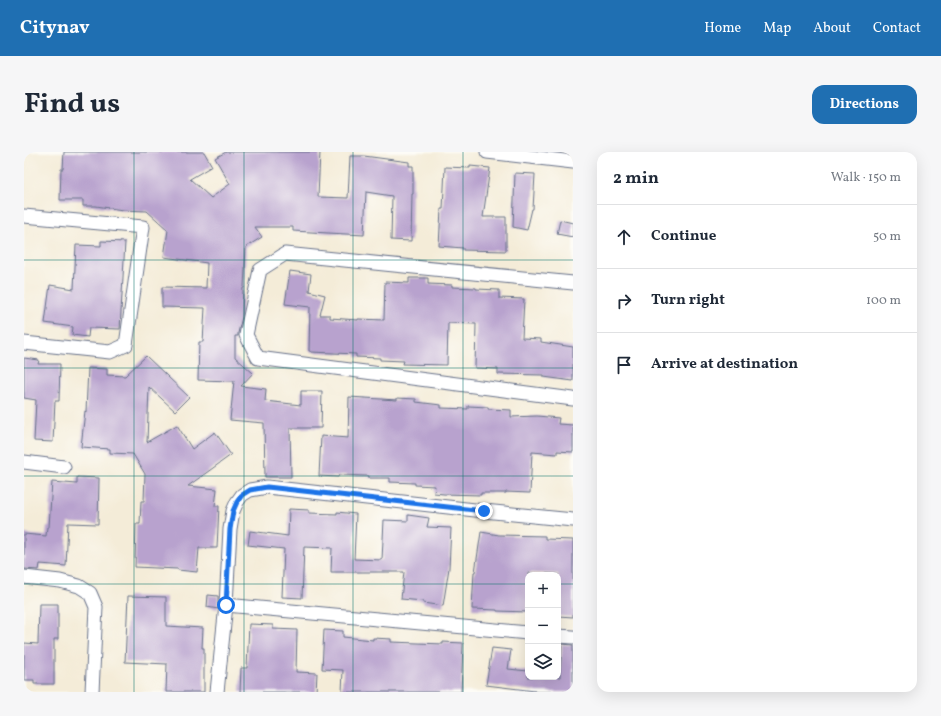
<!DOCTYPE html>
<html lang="en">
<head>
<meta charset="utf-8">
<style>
	body { margin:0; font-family:Vollkorn,serif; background:#f6f6f7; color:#1f2937 }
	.controls { position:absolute; right:12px; bottom:12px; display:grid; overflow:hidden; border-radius:8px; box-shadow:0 4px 16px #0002 }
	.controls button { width:36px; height:36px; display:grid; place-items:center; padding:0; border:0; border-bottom:1px solid #e0e1e3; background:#fff; color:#1f2937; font:20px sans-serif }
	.stop { position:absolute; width:12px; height:12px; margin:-9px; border:3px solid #1a73e8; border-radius:50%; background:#fff }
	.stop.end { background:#1a73e8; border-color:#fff; box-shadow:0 1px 4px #0008 }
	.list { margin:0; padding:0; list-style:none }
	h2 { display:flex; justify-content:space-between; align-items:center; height:52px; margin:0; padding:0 16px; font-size:17px }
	h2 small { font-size:13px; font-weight:400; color:#747a83 }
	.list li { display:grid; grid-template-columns:26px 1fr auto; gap:12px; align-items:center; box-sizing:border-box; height:64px; padding:0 16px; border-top:1px solid #e0e1e3 }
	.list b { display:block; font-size:15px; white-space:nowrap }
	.list em { font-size:13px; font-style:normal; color:#747a83 }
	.icon { flex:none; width:22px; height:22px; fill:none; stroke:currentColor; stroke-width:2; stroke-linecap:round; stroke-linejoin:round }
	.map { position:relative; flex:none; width:549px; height:540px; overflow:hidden; border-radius:12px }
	header { display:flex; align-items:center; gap:24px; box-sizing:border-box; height:56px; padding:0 20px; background:#1f6fb2; color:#fff }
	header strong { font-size:19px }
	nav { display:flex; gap:22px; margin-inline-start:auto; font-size:14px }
	.intro { display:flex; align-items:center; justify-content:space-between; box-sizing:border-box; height:96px; padding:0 24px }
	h1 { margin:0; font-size:28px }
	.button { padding:10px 18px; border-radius:12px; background:#1f6fb2; color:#fff; font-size:14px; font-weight:700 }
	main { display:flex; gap:24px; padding:0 24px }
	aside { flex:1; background:#fff; border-radius:12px; box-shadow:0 4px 16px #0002 }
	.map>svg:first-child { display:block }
	.building { fill:#b8a2ce }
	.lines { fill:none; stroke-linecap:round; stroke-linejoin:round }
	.street-casing { stroke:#677189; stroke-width:15 }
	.street { stroke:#fff; stroke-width:13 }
	.route { stroke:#1a73e8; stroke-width:5 }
	.grid { fill:none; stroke:#0f766e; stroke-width:1; stroke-opacity:0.55 }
</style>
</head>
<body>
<header>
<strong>Citynav</strong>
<nav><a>Home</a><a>Map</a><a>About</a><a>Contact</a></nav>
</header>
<div class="intro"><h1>Find us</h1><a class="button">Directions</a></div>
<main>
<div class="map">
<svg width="549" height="540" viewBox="0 0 549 540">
	<rect width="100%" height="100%" fill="#fdfcf7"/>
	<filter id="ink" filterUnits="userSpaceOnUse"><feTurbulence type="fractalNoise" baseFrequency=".025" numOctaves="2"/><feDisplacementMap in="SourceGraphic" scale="8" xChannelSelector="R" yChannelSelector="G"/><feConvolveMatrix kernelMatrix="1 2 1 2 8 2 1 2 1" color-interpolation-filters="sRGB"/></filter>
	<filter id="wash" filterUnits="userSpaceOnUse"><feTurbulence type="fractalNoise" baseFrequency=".012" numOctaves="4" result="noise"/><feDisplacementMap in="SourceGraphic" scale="16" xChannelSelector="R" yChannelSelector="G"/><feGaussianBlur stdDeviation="0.9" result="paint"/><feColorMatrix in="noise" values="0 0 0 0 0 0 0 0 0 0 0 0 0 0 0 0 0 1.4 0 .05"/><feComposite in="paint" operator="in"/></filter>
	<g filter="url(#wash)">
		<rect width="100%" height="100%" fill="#f4ecd8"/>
		<g id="blocks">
			<!-- building -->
			<g class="building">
				<polygon points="40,0 180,0 188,14 166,27 187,46 206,32 191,6 202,0 296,0 294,45 324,46 326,4 340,4 385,10 385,14 389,14 389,42 388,42 387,89 367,88 368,44 342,40 340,83 269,79 269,75 231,75 238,85 222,95 220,136 219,136 218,165 214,181 214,184 211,184 211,205 229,221 217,234 242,237 241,249 277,253 277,239 298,239 297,276 266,276 267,325 241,325 240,271 206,268 210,229 174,228 175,190 179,190 181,156 138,155 138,135 182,136 183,111 140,105 144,78 123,59 99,58 72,54 59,54 59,48 36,48 37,17 39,17"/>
				<polygon points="446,14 466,16 459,65 482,65 482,99 439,98 439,96 415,94 417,57 419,57 421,15 446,16"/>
				<polygon points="491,21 511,22 509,57 508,57 503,78 489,75"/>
				<polygon points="536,68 549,71 549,85 533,82"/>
				<polygon points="77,89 101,90 96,177 65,176 64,185 48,183 49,175 21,171 26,133 50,137 52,93 77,94"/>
				<polygon points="266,119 287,122 285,139 301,143 296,163 306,163 306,166 334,168 334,167 360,168 361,130 385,131 385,126 404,126 404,132 428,133 428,135 452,136 452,137 475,138 475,146 500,147 498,186 517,187 517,190 549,195 549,229 520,225 520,223 474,222 474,217 451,216 452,172 424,171 423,213 379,212 380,209 356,208 356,206 332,205 332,202 287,200 287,199 285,199 286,155 261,152"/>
				<polygon points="122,204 165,245 151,259 125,235 123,290 153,273 168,297 191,280 207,303 164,334 193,337 191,354 195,354 193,396 175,396 173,420 154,418 154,417 111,415 112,372 116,372 117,349 120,349 121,322 109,302 86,301 86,297 57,295 61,259 62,260 64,216 83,217 83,223 101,224"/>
				<polygon points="0,206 15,208 14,212 36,212 35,249 31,249 29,290 10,289 12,248 0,246"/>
				<polygon points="325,245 373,248 373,246 392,247 392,250 417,253 417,256 444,257 444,254 464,255 464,257 487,258 487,265 513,264 535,266 534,272 549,273 549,300 533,299 533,302 508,300 506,341 482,340 482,341 457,341 457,343 420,342 410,341 411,334 391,333 391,331 366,330 366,326 344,326 344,324 315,323 314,325 295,324 297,284 324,286"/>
				<polygon points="53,325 75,326 74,372 44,371 42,414 16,412 15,418 0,417 0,382 22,384 23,375 25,375 28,330 53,332"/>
				<polygon points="265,357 285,358 285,361 313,362 313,360 332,362 330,407 358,408 360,368 384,369 384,363 405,366 403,375 427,376 425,416 419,454 399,451 399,449 377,447 380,420 307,420 308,396 280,395 278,446 258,445 260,397 224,393 226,379 264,384"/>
				<polygon points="457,380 475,383 521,384 521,387 549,388 549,465 534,464 534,422 504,421 504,460 473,459 473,458 448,457 450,420 451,420"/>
				<polygon points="184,443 194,444 194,457 183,455"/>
				<polygon points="104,444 142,445 142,474 179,476 178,496 180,496 180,540 142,540 143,512 101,510"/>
				<polygon points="15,452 34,452 34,487 30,487 30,532 10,532 10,528 0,528 0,491 14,492"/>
				<polygon points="225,472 249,473 249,477 273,478 272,520 293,521 292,540 216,540 217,516 223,516"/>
				<polygon points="300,478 319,479 319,485 349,488 349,486 367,487 367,490 419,492 419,490 439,491 437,540 318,540 319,518 298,517"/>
				<polygon points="538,492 549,493 549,540 511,540 511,539 462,533 468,496 487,498 484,517 504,519 504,525 536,525"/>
			</g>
		</g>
	</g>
	<g filter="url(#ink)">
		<use href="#blocks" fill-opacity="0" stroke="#677189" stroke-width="1"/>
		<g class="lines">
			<defs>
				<g id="street">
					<polyline points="463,0 549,10"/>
					<polyline points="0,64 119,75 102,193 86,200 0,191"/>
					<polyline points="549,131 261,102 236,118 222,183 234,206 549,247"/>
					<polyline points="0,310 40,315"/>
					<polyline points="0,425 36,429 55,434 66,441 72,455 68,540"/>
					<polyline points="202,453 504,481"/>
					<polyline points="534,484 549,485"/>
					<polyline points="193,540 202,453 206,377 209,359 213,350 218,343 226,338 243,335 460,359 549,368"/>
				</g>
			</defs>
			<!-- street casing -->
			<use href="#street" class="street-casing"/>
			<!-- street -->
			<use href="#street" class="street"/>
		</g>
	</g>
	<g class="lines" filter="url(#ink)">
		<!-- route -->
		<polyline class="route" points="202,453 206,377 209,359 213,350 218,343 226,338 243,335 460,359"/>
	</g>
	<!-- grid -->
	<path class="grid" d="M 110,0 L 110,540M 220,0 L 220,540M 329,0 L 329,540M 439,0 L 439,540M 0,108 L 549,108M 0,216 L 549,216M 0,324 L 549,324M 0,432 L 504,432M 534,432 L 549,432"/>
</svg>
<div class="controls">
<button>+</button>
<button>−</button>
<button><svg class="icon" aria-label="layers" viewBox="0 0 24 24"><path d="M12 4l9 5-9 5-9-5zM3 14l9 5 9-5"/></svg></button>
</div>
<div class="stop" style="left:202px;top:453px"></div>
<div class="stop end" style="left:460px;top:359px"></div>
</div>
<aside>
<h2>2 min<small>Walk · 150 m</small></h2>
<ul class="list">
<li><svg class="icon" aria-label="ahead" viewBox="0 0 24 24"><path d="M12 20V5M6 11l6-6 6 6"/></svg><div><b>Continue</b></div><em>50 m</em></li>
<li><svg class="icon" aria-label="right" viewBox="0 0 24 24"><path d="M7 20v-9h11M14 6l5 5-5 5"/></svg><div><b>Turn right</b></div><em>100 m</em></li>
<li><svg class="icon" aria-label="arrive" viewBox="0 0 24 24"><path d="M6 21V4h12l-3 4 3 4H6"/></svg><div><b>Arrive at destination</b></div></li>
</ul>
</aside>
</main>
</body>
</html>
